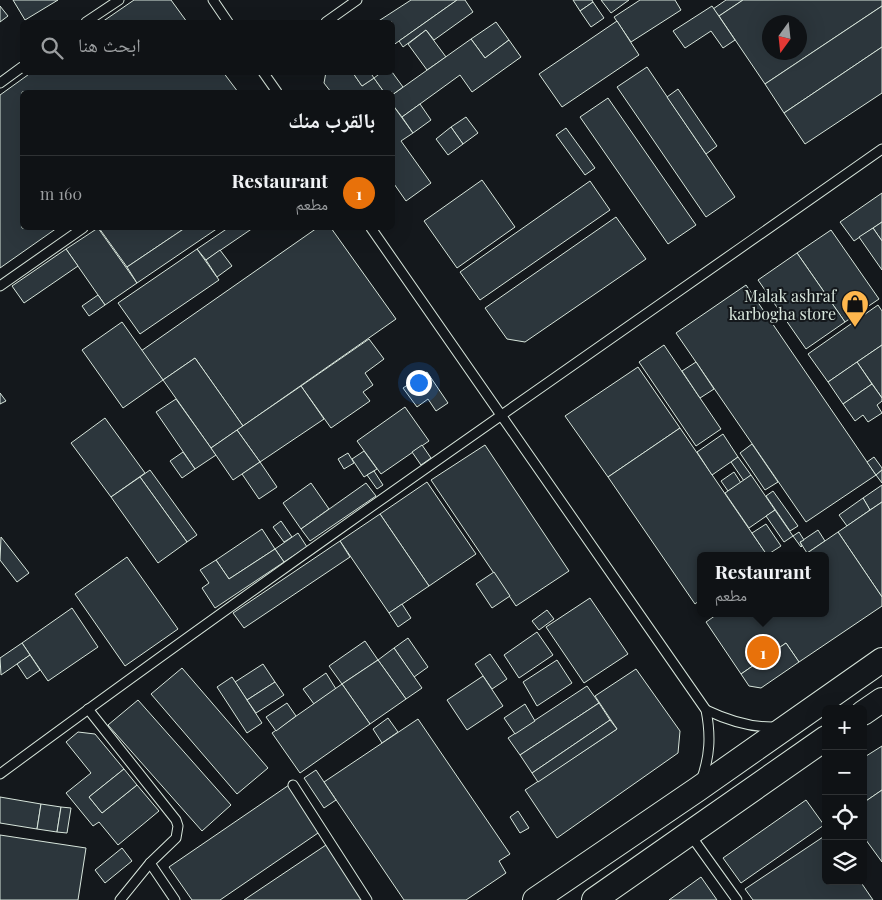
<!DOCTYPE html>
<html lang="ar">
<head>
<meta charset="utf-8">
<style>
	body { margin:0; font-family:"Playfair Display","Noto Naskh Arabic",serif; background:#181b1e; color:#f1f3f6; direction:rtl }
	.controls { position:absolute; right:15px; bottom:15px; display:grid; overflow:hidden; border-radius:8px; box-shadow:0 5px 20px #0002 }
	.controls button { width:45px; height:45px; display:grid; place-items:center; padding:0; border:0; border-bottom:1px solid #2f3234; background:#0f1215; color:#f1f3f6; font:25px sans-serif }
	.compass { position:absolute; left:762px; top:15px; width:45px; height:45px; border-radius:50%; background:#0f1215; box-shadow:0 5px 20px #0002; rotate:195deg }
	.you { position:absolute; left:418px; top:382px; width:18px; height:18px; margin:-12px; border:4px solid #fff; border-radius:50%; background:#1a73e8; box-shadow:0 0 0 8px #1a73e833 }
	.badge { display:grid; place-items:center; width:32px; height:32px; border-radius:50%; background:#1a73e8; color:#fff; font-size:16px; font-weight:700 }
	.pin { position:absolute; translate:-50% -50%; border:2px solid #fff; box-shadow:0 1px 5px #0006 }
	.popup { position:absolute; left:697px; top:552px; width:132px; height:65px; box-sizing:border-box; display:grid; place-content:center; border-radius:8px; background:#0f1215; filter:drop-shadow(0 1px 4px #0005); font-size:16px; white-space:nowrap; color:#9b9ea0 }
	.popup b { font-size:19px; color:#f1f3f6 }
	.popup::after { content:''; position:absolute; left:50%; top:100%; margin-left:-10px; border:10px solid transparent; border-top-color:#0f1215 }
	.list { margin:0; padding:0; list-style:none }
	h2 { display:flex; justify-content:space-between; align-items:center; height:65px; margin:0; padding:0 20px; font-size:21px }
	h2 small { font-size:16px; font-weight:400; color:#9b9ea0 }
	.list li { display:grid; grid-template-columns:32px 1fr auto; gap:15px; align-items:center; box-sizing:border-box; height:75px; padding:0 20px; border-top:1px solid #2f3234 }
	.list b { display:block; font-size:19px; white-space:nowrap }
	.list p { margin:0; font-size:16px; white-space:nowrap; color:#9b9ea0 }
	.list em { font-size:16px; font-style:normal; color:#9b9ea0 }
	.icon { flex:none; width:28px; height:28px; fill:none; stroke:currentColor; stroke-width:2; stroke-linecap:round; stroke-linejoin:round }
	.map { position:relative; flex:none; width:882px; height:900px; overflow:hidden; direction:ltr }
	.search { position:absolute; background:#0f1215; box-shadow:0 5px 20px #0002; left:20px; top:20px; width:375px; height:55px; display:flex; align-items:center; gap:12px; box-sizing:border-box; padding:0 18px; border-radius:8px; color:#9b9ea0; font-size:19px }
	.panel { position:absolute; background:#0f1215; box-shadow:0 5px 20px #0002; left:20px; top:90px; width:375px; height:140px; border-radius:8px; direction:rtl }
	.map>svg:first-child { display:block }
	.building { fill:#2c363c; stroke:#d8e6dc; fill-rule:evenodd }
	.lines { fill:none; stroke-linecap:round; stroke-linejoin:round }
	.lane-casing { stroke:#d8e6dc; stroke-width:11 }
	.secondary-casing { stroke:#d8e6dc; stroke-width:26 }
	.lane { stroke:#14181c; stroke-width:9 }
	.secondary { stroke:#14181c; stroke-width:24 }
	.labels { text-anchor:middle; dominant-baseline:central; stroke-width:4; stroke-linejoin:round; paint-order:stroke }
	.poi-label { font-size:16px; fill:#d8e6dc; stroke:#14181c; text-anchor:end }
</style>
</head>
<body>
<div class="map">
<svg width="882" height="900" viewBox="0 0 882 900">
	<rect width="100%" height="100%" fill="#14181c"/>
	<!-- building -->
	<g class="building">
		<polygon points="13,0 58,0 25,20"/>
		<polygon points="134,0 171,0 187,22 102,22"/>
		<polygon points="411,0 457,0 392,46 392,22 377,22"/>
		<polygon points="457,0 465,0 473,12 434,40 426,30 403,47 399,41"/>
		<polygon points="573,0 592,0 593,2 580,11"/>
		<polygon points="601,0 629,0 611,13"/>
		<polygon points="640,0 675,0 681,10 631,42 614,17"/>
		<polygon points="726,0 743,0 719,16 713,9"/>
		<path d="M 743,0 L 882,0 L 882,6 L 765,84 L 719,16 ZM 770,22 L 800,22 L 800,52 L 770,52 Z"/>
		<polygon points="593,2 604,18 591,27 580,11"/>
		<polygon points="0,6 8,16 0,22"/>
		<polygon points="712,6 735,40 723,48 711,31 685,48 673,31"/>
		<polygon points="882,6 882,47 784,113 765,84"/>
		<polygon points="617,21 639,55 562,107 539,74"/>
		<polygon points="496,22 509,40 485,58 471,39"/>
		<polygon points="426,30 446,57 427,70 408,44"/>
		<polygon points="471,39 485,58 509,40 521,57 472,92 460,75 402,117 392,104 392,95"/>
		<polygon points="882,47 882,93 805,144 784,113"/>
		<polygon points="647,67 735,197 706,217 617,87"/>
		<polygon points="32,72 223,72 238,92 22,92 22,228 57,228 0,268 0,95"/>
		<polygon points="326,72 354,72 353,73 362,86 374,78 384,92 331,92 324,83"/>
		<polygon points="354,72 370,72 374,78 362,86 353,73"/>
		<polygon points="382,72 392,72 403,87 392,95 392,92 384,92 374,78"/>
		<polygon points="678,89 717,146 706,154 667,97"/>
		<polygon points="608,98 696,225 668,244 580,117"/>
		<polygon points="392,104 413,133 401,141 431,183 406,201 392,181"/>
		<polygon points="420,104 431,120 413,133 402,117"/>
		<polygon points="466,117 478,133 463,144 451,127"/>
		<polygon points="451,127 463,144 448,155 436,139"/>
		<polygon points="566,128 595,168 585,175 556,135"/>
		<polygon points="482,180 515,227 457,268 424,221"/>
		<polygon points="590,181 610,210 480,300 460,272"/>
		<polygon points="882,193 882,222 854,241 840,222"/>
		<polygon points="616,217 646,259 525,342 507,339 485,308"/>
		<polygon points="882,222 882,241 873,228"/>
		<polygon points="98,228 137,283 105,305 66,249"/>
		<polygon points="99,228 185,228 127,267"/>
		<polygon points="185,228 218,228 137,283 127,267"/>
		<polygon points="228,228 253,228 206,260 197,249"/>
		<polygon points="317,228 331,228 396,319 243,426 195,358 163,380 141,351"/>
		<polygon points="873,228 882,241 882,270 859,237"/>
		<polygon points="831,230 879,299 845,322 797,253"/>
		<polygon points="66,249 78,266 24,303 12,286"/>
		<polygon points="197,249 219,280 140,334 118,303"/>
		<polygon points="220,250 232,266 217,277 206,260"/>
		<polygon points="797,253 845,322 806,349 758,280"/>
		<polygon points="746,285 876,475 806,522 676,333"/>
		<polygon points="98,295 105,305 89,316 82,306"/>
		<polygon points="878,305 882,311 882,345 828,382 808,354"/>
		<polygon points="122,322 163,380 123,408 82,350"/>
		<polygon points="369,339 384,359 365,373 373,385 363,392 370,401 331,428 301,386"/>
		<polygon points="664,345 721,429 696,446 639,362"/>
		<polygon points="882,345 882,398 857,362"/>
		<polygon points="195,358 243,426 211,448 163,380"/>
		<polygon points="696,362 714,389 700,398 682,371"/>
		<polygon points="857,362 872,384 843,404 828,382"/>
		<polygon points="638,367 680,428 608,477 565,416"/>
		<polygon points="427,372 448,403 436,411 428,399 417,407 403,388"/>
		<polygon points="872,384 882,398 882,401 877,405 882,413 868,422 863,415 855,421 843,404"/>
		<polygon points="301,386 324,419 260,462 237,430"/>
		<polygon points="0,393 6,401 0,404"/>
		<polygon points="176,399 216,455 195,469 156,412"/>
		<polygon points="405,407 429,441 381,474 357,441"/>
		<polygon points="105,418 145,473 111,497 71,443"/>
		<polygon points="680,428 767,555 700,556 700,600 695,604 608,477"/>
		<polygon points="237,430 260,462 233,480 211,448"/>
		<polygon points="723,434 738,457 712,475 697,452"/>
		<polygon points="752,444 778,482 765,490 740,453"/>
		<polygon points="422,445 431,458 421,465 412,452"/>
		<polygon points="485,445 569,571 516,606 431,480"/>
		<polygon points="364,451 377,469 364,477 352,459"/>
		<polygon points="183,452 195,469 182,478 170,461"/>
		<polygon points="348,453 354,463 344,469 338,459"/>
		<polygon points="738,457 751,475 744,481 731,462"/>
		<polygon points="874,457 882,468 882,470 876,475 867,462"/>
		<polygon points="260,462 277,487 259,499 242,474"/>
		<polygon points="150,470 197,535 187,542 140,477"/>
		<polygon points="882,470 882,483 876,475"/>
		<polygon points="374,471 383,485 377,489 367,475"/>
		<polygon points="734,472 741,483 728,491 721,481"/>
		<polygon points="751,475 775,510 749,528 725,493"/>
		<polygon points="140,477 187,542 158,563 111,497"/>
		<polygon points="427,482 476,554 429,586 380,514"/>
		<polygon points="311,483 329,509 301,529 283,503"/>
		<polygon points="366,483 376,496 310,541 301,529"/>
		<polygon points="882,485 882,502 870,510 863,498"/>
		<polygon points="773,491 798,526 790,531 766,496"/>
		<polygon points="863,498 870,510 847,526 839,515"/>
		<polygon points="882,502 882,597 838,532"/>
		<polygon points="775,510 793,536 784,542 766,516"/>
		<polygon points="380,514 429,586 389,613 340,541"/>
		<polygon points="281,521 292,537 284,542 273,527"/>
		<polygon points="766,524 781,546 767,555 752,533"/>
		<polygon points="262,529 275,549 229,579 216,560"/>
		<polygon points="818,530 825,541 807,553 800,542"/>
		<polygon points="799,532 804,540 800,542 802,546 801,547 793,536"/>
		<polygon points="838,532 882,597 882,606 799,662 786,643 741,674 706,622 719,613 826,613 826,556 803,556"/>
		<polygon points="298,533 307,547 284,562 275,549"/>
		<polygon points="1,537 29,573 17,582 0,560"/>
		<polygon points="340,541 350,557 244,628 233,613"/>
		<polygon points="275,549 284,562 215,608 202,588 209,583 200,570 216,560 229,579"/>
		<polygon points="127,557 178,629 125,666 75,594"/>
		<polygon points="494,572 510,596 492,608 476,584"/>
		<polygon points="590,598 628,654 584,683 546,627"/>
		<polygon points="402,604 411,618 398,627 389,613"/>
		<polygon points="72,608 98,647 48,681 22,643"/>
		<polygon points="547,610 554,619 539,630 532,621"/>
		<polygon points="537,632 553,655 519,678 504,655"/>
		<polygon points="408,638 428,667 414,677 394,648"/>
		<polygon points="365,641 378,660 342,684 329,666"/>
		<polygon points="22,643 30,655 1,675 0,658"/>
		<polygon points="786,643 799,662 761,688 749,686 741,674"/>
		<polygon points="394,648 422,688 406,699 378,660"/>
		<polygon points="490,654 507,679 492,689 475,664"/>
		<polygon points="30,655 40,670 27,679 17,664"/>
		<polygon points="378,660 406,699 370,724 342,684"/>
		<polygon points="557,660 572,683 537,706 523,682"/>
		<polygon points="263,664 275,682 247,700 235,682"/>
		<polygon points="182,668 268,768 237,794 151,694"/>
		<polygon points="636,669 680,731 678,753 557,838 525,790 617,729 595,696"/>
		<polygon points="326,673 336,689 314,704 303,689"/>
		<polygon points="483,676 503,706 467,730 447,700"/>
		<polygon points="232,677 262,723 247,733 217,687"/>
		<polygon points="275,682 284,695 256,713 247,700"/>
		<polygon points="342,684 370,724 300,773 272,733"/>
		<polygon points="587,686 599,703 520,755 508,738"/>
		<polygon points="138,700 231,805 202,831 108,725"/>
		<polygon points="287,703 296,716 276,731 266,717"/>
		<polygon points="599,703 610,720 532,773 520,755"/>
		<polygon points="525,704 535,721 515,734 504,718"/>
		<polygon points="388,718 398,732 382,743 373,729"/>
		<polygon points="418,719 510,854 499,861 506,873 466,900 404,900 324,782"/>
		<polygon points="610,720 617,729 538,782 532,773"/>
		<polygon points="78,732 95,734 124,769 89,797 102,813 137,785 159,811 118,845 99,822 93,826 66,793 91,773 66,742"/>
		<polygon points="882,746 882,790 863,803 863,758"/>
		<polygon points="124,769 137,785 102,813 89,797"/>
		<polygon points="316,770 336,800 324,808 304,778"/>
		<polygon points="289,785 321,831 220,900 192,900 169,867"/>
		<polygon points="882,790 882,862 863,836 863,803"/>
		<polygon points="0,797 41,804 37,829 0,823"/>
		<polygon points="806,800 824,825 741,883 723,858"/>
		<polygon points="41,804 61,807 57,832 37,829"/>
		<polygon points="61,807 71,808 67,833 57,832"/>
		<polygon points="518,811 529,828 520,833 510,817"/>
		<polygon points="0,835 86,848 78,900 0,900"/>
		<polygon points="826,835 826,881 860,881 873,900 753,900 745,889"/>
		<polygon points="326,845 363,900 244,900"/>
		<polygon points="122,848 132,861 105,883 95,870"/>
		<polygon points="701,877 717,900 669,900"/>
	</g>
	<g class="lines">
		<defs>
			<g id="lane">
				<polyline points="213,0 228,22"/>
				<polyline points="86,22 119,0"/>
				<polyline points="326,22 357,0"/>
				<polyline points="263,72 277,92"/>
				<polyline points="0,83 22,67"/>
				<path d="M 371,228 L 706,710 C 711,736 710,756 701,781"/>
				<polyline points="0,286 83,228"/>
				<polyline points="88,709 176,820 178,826 176,838 150,863 120,900"/>
				<path d="M 706,710 C 729,721 751,728 776,727"/>
				<path d="M 0,774 C 290,560 587,356 882,149"/>
				<polyline points="293,785 367,900"/>
				<polyline points="689,833 737,900"/>
				<polyline points="150,863 175,900"/>
			</g>
			<g id="secondary">
				<polyline points="863,713 882,700"/>
				<polyline points="535,900 698,789 882,660"/>
				<polyline points="594,900 826,738"/>
			</g>
		</defs>
		<!-- lane casing -->
		<use href="#lane" class="lane-casing"/>
		<!-- secondary casing -->
		<use href="#secondary" class="secondary-casing"/>
		<!-- lane -->
		<use href="#lane" class="lane"/>
		<!-- secondary -->
		<use href="#secondary" class="secondary"/>
	</g>
	<!-- icons -->
	<defs>
		<symbol id="shop-pin" viewBox="-11 -11 22 30"><path d="M0 17L-7.5 6A9.5 9.5 0 1 1 7.5 6Z" fill="#ffb74d" stroke="#14181c"/><path d="M-5-2.5h2.3a2.7 3.5 0 0 1 5.4 0H5L5.5 6h-11ZM-1.5-2.5h3a1.5 2.3 0 0 0-3 0Z" fill="#111"/></symbol>
	</defs>
	<g fill-rule="evenodd">
		<use href="#shop-pin" x="839" y="288" width="32" height="43"/>
	</g>
	<g class="labels">
		<!-- poi labels -->
		<g class="poi-label">
			<text x="836" y="295">Malak ashraf<tspan x="836" dy="18">karbogha store</tspan></text>
		</g>
	</g>
</svg>
<div class="controls">
<button>+</button>
<button>−</button>
<button><svg class="icon" aria-label="locate" viewBox="0 0 24 24"><circle cx="12" cy="12" r="6"/><path d="M12 2v4M12 18v4M2 12h4M18 12h4"/></svg></button>
<button><svg class="icon" aria-label="layers" viewBox="0 0 24 24"><path d="M12 4l9 5-9 5-9-5zM3 14l9 5 9-5"/></svg></button>
</div>
<svg class="compass" viewBox="-18 -18 36 36"><path d="M0-13l5 13h-10z" fill="#e53935"/><path d="M0 13l5-13h-10z" fill="#9b9ea0"/></svg>
<div class="you"></div>
<div class="pin badge" style="left:763px;top:652px;background:#e8710a">1</div>
<div class="popup"><b>Restaurant</b>مطعم</div>
<div class="search"><svg class="icon" aria-label="search" viewBox="0 0 24 24"><circle cx="10" cy="10" r="6"/><path d="M15 15l6 6"/></svg>ابحث هنا</div>
<section class="panel">
<h2>بالقرب منك<small></small></h2>
<ul class="list">
<li><span class="badge" style="background:#e8710a">1</span><div><b>Restaurant</b><p>مطعم</p></div><em>160 m</em></li>
</ul>
</section>
</div>
</body>
</html>
